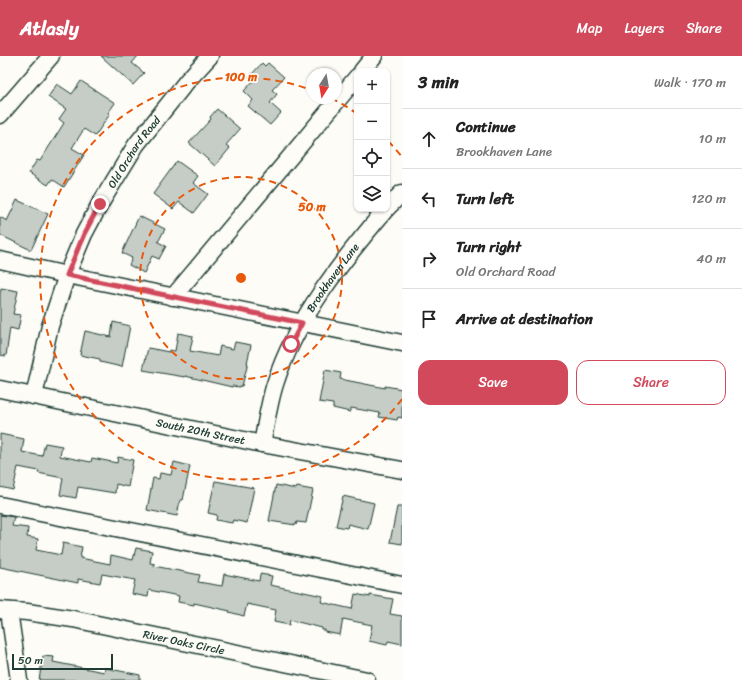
<!DOCTYPE html>
<html lang="en">
<head>
<meta charset="utf-8">
<style>
	body { margin:0; font-family:Sriracha,sans-serif; background:#f2f2f2; color:#222 }
	.controls { position:absolute; right:12px; top:12px; display:grid; overflow:hidden; border-radius:8px; box-shadow:0 1px 3px #0004 }
	.controls button { width:36px; height:36px; display:grid; place-items:center; padding:0; border:0; border-bottom:1px solid #e0e0e0; background:#fff; color:#222; font:20px sans-serif }
	.compass { position:absolute; left:306px; top:12px; width:36px; height:36px; border-radius:50%; background:#fff; box-shadow:0 1px 3px #0004; rotate:191deg }
	.scale { position:absolute; left:12px; bottom:10px; width:101px; box-sizing:border-box; padding-left:4px; border:2px solid #1f3d34; border-top:0; font-size:11px; line-height:14px; white-space:nowrap; color:#1f3d34; -webkit-text-stroke:3px #fdfcf7; paint-order:stroke }
	.stop { position:absolute; width:12px; height:12px; margin:-9px; border:3px solid #d1495b; border-radius:50%; background:#fff }
	.stop.end { background:#d1495b; border-color:#fff; box-shadow:0 1px 4px #0008 }
	.list { margin:0; padding:0; list-style:none }
	h2 { display:flex; justify-content:space-between; align-items:center; height:52px; margin:0; padding:0 16px; font-size:17px }
	h2 small { font-size:13px; font-weight:400; color:#767676 }
	.list li { display:grid; grid-template-columns:26px 1fr auto; gap:12px; align-items:center; box-sizing:border-box; height:60px; padding:0 16px; border-top:1px solid #e0e0e0 }
	.list b { display:block; font-size:15px; white-space:nowrap }
	.list p { margin:0; font-size:13px; white-space:nowrap; color:#767676 }
	.list em { font-size:13px; font-style:normal; color:#767676 }
	.actions { display:flex; gap:8px; padding:12px 16px }
	.actions a { flex:1; padding:9px 0; border:1px solid #d1495b; border-radius:12px; text-align:center; font-size:14px; color:#d1495b }
	.actions .main { background:#d1495b; color:#fff }
	.icon { flex:none; width:22px; height:22px; fill:none; stroke:currentColor; stroke-width:2; stroke-linecap:round; stroke-linejoin:round }
	.map { position:relative; flex:none; width:402px; height:624px; overflow:hidden }
	header { display:flex; align-items:center; gap:24px; box-sizing:border-box; height:56px; padding:0 20px; background:#d1495b; color:#fff }
	header strong { font-size:19px }
	nav { display:flex; gap:22px; margin-inline-start:auto; font-size:14px }
	main { display:flex }
	aside { flex:1; background:#fff }
	.map>svg:first-child { display:block }
	.building { fill:#c6cdc7; stroke:#1f3d34 }
	.lines { fill:none; stroke-linecap:round; stroke-linejoin:round }
	.minor-casing { stroke:#1f3d34; stroke-width:19 }
	.minor { stroke:#fdfcf7; stroke-width:16 }
	.route { stroke:#d1495b; stroke-width:5 }
	.ring { fill:none; stroke:#e8590c; stroke-width:2; stroke-dasharray:7 5 }
	.labels { text-anchor:middle; dominant-baseline:central; stroke-width:3.5; stroke-linejoin:round; paint-order:stroke }
	.street-label { font-size:11px; fill:#1f3d34; stroke:#fdfcf7 }
	.centre { fill:#e8590c; stroke:#fdfcf7; stroke-width:2 }
	.ring-label { font-size:12px; text-anchor:middle; font-weight:bold; fill:#e8590c; stroke:#fdfcf7; stroke-width:3.5; stroke-linejoin:round; paint-order:stroke }
</style>
</head>
<body>
<header>
<strong>Atlasly</strong>
<nav><a>Map</a><a>Layers</a><a>Share</a></nav>
</header>
<main>
<div class="map">
<svg width="402" height="624" viewBox="0 0 402 624">
	<rect width="100%" height="100%" fill="#fdfcf7"/>
	<filter id="ink" filterUnits="userSpaceOnUse"><feTurbulence type="fractalNoise" baseFrequency=".025" numOctaves="2"/><feDisplacementMap in="SourceGraphic" scale="8" xChannelSelector="R" yChannelSelector="G"/><feConvolveMatrix kernelMatrix="1 2 1 2 8 2 1 2 1" color-interpolation-filters="sRGB"/></filter>
	<g filter="url(#ink)">
		<!-- building -->
		<g class="building">
			<polygon points="101,0 138,0 132,7 144,17 133,29"/>
			<polygon points="262,7 265,10 268,7 284,21 272,34 277,38 270,47 281,57 270,69 248,50 253,44 244,35 256,22 252,18"/>
			<polygon points="81,25 115,47 108,57 110,58 95,80 84,73 72,92 84,99 64,131 52,123 48,129 29,117 37,104 40,105 64,67 59,63 66,53 48,41 57,28 72,38"/>
			<polygon points="217,53 240,73 226,89 230,92 215,110 189,87 211,63 210,61"/>
			<polygon points="177,105 198,120 193,127 208,138 194,157 179,146 173,153 153,138"/>
			<polygon points="17,144 48,158 31,194 0,179 0,161 7,165"/>
			<polygon points="139,160 165,173 158,186 166,190 159,203 152,200 144,217 129,209 132,202 122,197"/>
			<polygon points="1,232 18,235 13,258 21,259 18,274 10,272 6,300 0,299 0,238"/>
			<polygon points="113,266 130,270 122,311 100,306 100,303 80,299 85,275 111,281"/>
			<polygon points="178,277 193,280 190,295 218,300 220,290 233,293 235,286 251,289 247,307 248,307 242,330 240,330 240,331 232,330 232,331 185,320 185,321 143,314 148,292 169,296 169,294 175,295"/>
			<polygon points="325,314 341,317 340,323 385,332 385,330 402,333 402,362 398,361 397,364 379,361 380,357 351,352 350,356 333,352 333,348 319,346"/>
			<polygon points="0,378 24,383 22,396 42,400 45,387 62,390 60,400 91,406 92,402 117,407 118,401 133,404 128,431 116,428 115,437 78,431 76,442 60,439 63,422 38,417 39,415 18,411 13,434 0,431"/>
			<polygon points="174,406 190,410 183,444 180,444 177,460 147,454 153,422 159,423 160,417 171,419"/>
			<polygon points="215,425 254,432 247,467 233,464 232,467 216,464 217,459 208,457"/>
			<polygon points="276,429 296,433 297,431 313,434 306,467 297,466 296,469 269,465"/>
			<polygon points="343,440 374,447 368,473 348,468 347,472 336,470"/>
			<polygon points="397,451 402,451 402,488 390,486"/>
			<polygon points="0,459 14,461 12,470 28,472 27,481 38,483 36,494 61,499 63,487 82,491 80,502 110,508 111,499 133,504 136,492 152,495 150,507 155,508 154,510 200,519 198,526 222,530 224,518 259,525 260,518 272,520 270,529 323,540 321,546 352,553 355,538 370,541 370,539 393,543 390,558 402,560 402,588 388,585 387,589 369,585 372,569 343,563 340,579 325,576 325,574 322,574 322,572 290,564 289,569 274,566 276,554 247,548 244,560 229,556 230,555 194,547 194,549 178,546 179,540 149,534 148,541 132,538 135,524 102,518 100,527 78,523 78,527 0,511"/>
			<polygon points="43,600 54,601 53,606 104,616 105,612 140,619 140,624 39,624"/>
		</g>
		<g class="lines">
			<defs>
				<g id="minor">
					<polyline points="362,15 374,0"/>
					<polyline points="0,59 51,0"/>
					<polyline points="387,152 402,137"/>
					<polyline points="0,204 67,219 402,287"/>
					<polyline points="173,241 357,21"/>
					<path id="s1" d="M 0,333 L 262,388 L 402,414"/>
					<path id="s2" d="M 34,340 L 50,270 L 68,216 L 84,178 L 100,148 L 136,89 L 187,25 L 210,0"/>
					<path id="s3" d="M 262,388 C 266,368 269,347 275,328 C 296,262 342,205 386,153"/>
					<polyline points="0,449 402,529"/>
					<path id="s4" d="M 0,554 L 27,556 L 73,563 L 367,624"/>
					<polyline points="9,555 19,624"/>
				</g>
			</defs>
			<!-- minor casing -->
			<use href="#minor" class="minor-casing"/>
			<!-- minor -->
			<use href="#minor" class="minor"/>
		</g>
	</g>
	<g class="lines" filter="url(#ink)">
		<!-- route -->
		<polyline class="route" points="100,148 84,178 67,219 302,267 291,288"/>
	</g>
	<!-- distance rings -->
	<g class="ring">
		<circle cx="241" cy="222" r="101"/>
		<path d="M402 343A201 201 0 1 1 311 34M331 42A201 201 0 0 1 356 57M388 85A201 201 0 0 1 402 101"/>
	</g>
	<g class="labels">
		<!-- street labels -->
		<g class="street-label">
			<text stroke="none"><textPath href="#s2" startOffset="266">Old Orchard Road</textPath></text>
			<text stroke="none"><textPath href="#s3" startOffset="183">Brookhaven Lane</textPath></text>
			<text stroke="none"><textPath href="#s1" startOffset="205">South 20th Street</textPath></text>
			<text stroke="none"><textPath href="#s4" startOffset="187">River Oaks Circle</textPath></text>
		</g>
	</g>
	<circle cx="241" cy="222" r="6" class="centre"/>
	<g class="ring-label">
		<text x="241" y="25">100 m</text>
		<text x="312" y="155">50 m</text>
	</g>
</svg>
<div class="controls">
<button>+</button>
<button>−</button>
<button><svg class="icon" aria-label="locate" viewBox="0 0 24 24"><circle cx="12" cy="12" r="6"/><path d="M12 2v4M12 18v4M2 12h4M18 12h4"/></svg></button>
<button><svg class="icon" aria-label="layers" viewBox="0 0 24 24"><path d="M12 4l9 5-9 5-9-5zM3 14l9 5 9-5"/></svg></button>
</div>
<svg class="compass" viewBox="-18 -18 36 36"><path d="M0-13l5 13h-10z" fill="#e53935"/><path d="M0 13l5-13h-10z" fill="#767676"/></svg>
<div class="scale">50 m</div>
<div class="stop" style="left:291px;top:288px"></div>
<div class="stop end" style="left:100px;top:148px"></div>
</div>
<aside>
<h2>3 min<small>Walk · 170 m</small></h2>
<ul class="list">
<li><svg class="icon" aria-label="ahead" viewBox="0 0 24 24"><path d="M12 20V5M6 11l6-6 6 6"/></svg><div><b>Continue</b><p>Brookhaven Lane</p></div><em>10 m</em></li>
<li><svg class="icon" aria-label="left" viewBox="0 0 24 24"><path d="M17 20v-9H6M10 6l-5 5 5 5"/></svg><div><b>Turn left</b></div><em>120 m</em></li>
<li><svg class="icon" aria-label="right" viewBox="0 0 24 24"><path d="M7 20v-9h11M14 6l5 5-5 5"/></svg><div><b>Turn right</b><p>Old Orchard Road</p></div><em>40 m</em></li>
<li><svg class="icon" aria-label="arrive" viewBox="0 0 24 24"><path d="M6 21V4h12l-3 4 3 4H6"/></svg><div><b>Arrive at destination</b></div></li>
</ul>
<div class="actions"><a class="main">Save</a><a>Share</a></div>
</aside>
</main>
</body>
</html>
